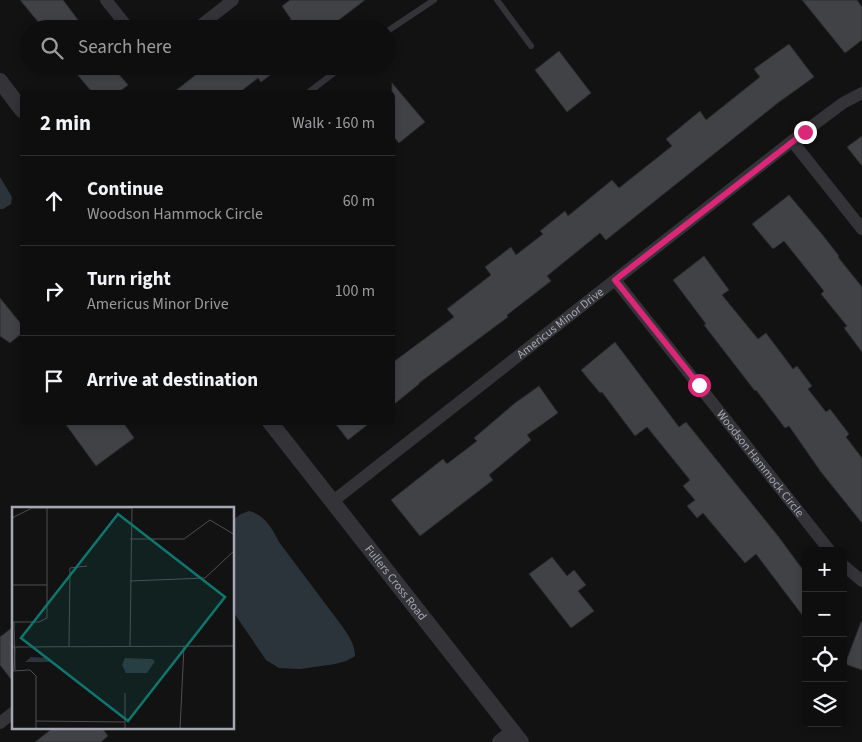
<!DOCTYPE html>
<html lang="en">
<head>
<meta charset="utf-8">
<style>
	body { margin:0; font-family:"Source Sans 3",sans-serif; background:#171717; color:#f1f3f6 }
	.controls { position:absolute; right:15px; bottom:15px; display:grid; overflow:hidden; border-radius:8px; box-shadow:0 2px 8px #0003 }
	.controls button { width:45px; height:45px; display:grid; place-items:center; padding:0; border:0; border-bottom:1px solid #2e2e2e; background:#0e0e0e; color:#f1f3f6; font:25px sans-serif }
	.stop { position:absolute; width:15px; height:15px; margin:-11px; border:4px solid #db2777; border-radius:50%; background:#fff }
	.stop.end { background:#db2777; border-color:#fff; box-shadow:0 1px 5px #0008 }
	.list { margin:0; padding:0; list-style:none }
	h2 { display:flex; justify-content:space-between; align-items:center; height:65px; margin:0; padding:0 20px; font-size:21px }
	h2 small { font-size:16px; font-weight:400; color:#9b9c9e }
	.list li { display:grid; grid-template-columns:32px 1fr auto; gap:15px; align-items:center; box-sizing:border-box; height:90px; padding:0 20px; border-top:1px solid #2e2e2e }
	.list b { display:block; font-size:19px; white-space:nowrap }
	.list p { margin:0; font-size:16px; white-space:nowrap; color:#9b9c9e }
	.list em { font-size:16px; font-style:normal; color:#9b9c9e }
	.icon { flex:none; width:28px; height:28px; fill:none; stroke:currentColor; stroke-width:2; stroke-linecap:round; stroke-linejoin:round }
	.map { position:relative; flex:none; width:862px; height:742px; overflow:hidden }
	.search { position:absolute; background:#0e0e0e; box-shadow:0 2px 8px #0003; left:20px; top:20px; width:375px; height:55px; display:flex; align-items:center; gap:12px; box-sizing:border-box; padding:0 18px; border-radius:28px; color:#9b9c9e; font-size:19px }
	.panel { position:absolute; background:#0e0e0e; box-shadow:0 2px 8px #0003; left:20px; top:90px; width:375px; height:335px; border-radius:8px }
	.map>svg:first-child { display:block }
	.water { fill:#2c343b }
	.building { fill:#414246; stroke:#2c2c2f }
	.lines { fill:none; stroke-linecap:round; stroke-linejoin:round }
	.service { stroke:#333338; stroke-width:6 }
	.minor { stroke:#333338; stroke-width:12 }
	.tertiary { stroke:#333338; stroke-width:16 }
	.route { stroke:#db2777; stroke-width:6 }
	.labels { text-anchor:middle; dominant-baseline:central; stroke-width:5; stroke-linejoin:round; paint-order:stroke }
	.street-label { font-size:12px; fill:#a4a8b3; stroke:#0d0d0e }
	.inset-road { fill:none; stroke:#4c4e53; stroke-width:1 }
	.view { fill:#0f766e; fill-opacity:0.15; stroke:#0f766e; stroke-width:2.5 }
	.inset-edge { fill:none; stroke:#a4a8b3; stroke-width:2.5 }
</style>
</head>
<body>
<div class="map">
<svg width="862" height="742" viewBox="0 0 862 742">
	<rect width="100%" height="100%" fill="#121213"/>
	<!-- water -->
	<g class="water">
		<polygon points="0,177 12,197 11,204 3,209 0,209"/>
		<path d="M 249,511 C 265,515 272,528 279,542 L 342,626 C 348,635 355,644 355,656 L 346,661 L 335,664 L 300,669 L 279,668 L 266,660 L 234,613 L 234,519 L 241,514 Z"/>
	</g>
	<!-- building -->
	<g class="building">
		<polygon points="20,0 63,0 85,29 44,29"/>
		<polygon points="290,0 365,0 327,29 278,29 291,19 282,6"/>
		<polygon points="802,0 857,0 862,7 862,40 845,53"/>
		<polygon points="789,44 814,77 779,102 606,240 600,233 547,276 551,281 507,315 508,317 419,383 419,384 392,406 392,363 454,317 447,309 491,275 485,267 511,247 516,255 543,234 540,231 565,211 568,216 612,180 619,188 672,146 666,139 700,111 706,120 760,77 754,69"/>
		<polygon points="559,51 591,93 567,112 535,70"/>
		<polygon points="85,66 112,66 128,85 119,92 92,92 76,73"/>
		<polygon points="207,66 282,66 261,82 258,78 240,92 174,92"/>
		<polygon points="392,83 425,122 399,143 392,135"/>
		<polygon points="862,136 862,166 847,147"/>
		<polygon points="789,195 821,233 839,256 838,257 862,287 862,352 844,328 847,326 821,294 824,291 784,241 773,249 752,224"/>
		<polygon points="704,256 729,290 722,295 758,339 766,333 793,369 797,366 812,386 808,389 826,412 830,409 849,434 846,437 862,458 862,523 821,472 789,426 785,428 756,390 755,391 704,325 706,324 673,280"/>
		<polygon points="0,298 22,325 22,333 10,343 0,336"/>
		<polygon points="615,342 679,427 686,422 778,536 806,574 806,620 756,554 745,563 703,513 697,518 687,506 695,500 683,486 690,480 647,427 635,436 602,392 600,393 581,370"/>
		<polygon points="539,386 558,413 527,435 531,440 489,475 493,480 420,536 391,500 443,459 447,464 477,441 474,438 515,403"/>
		<polygon points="64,422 123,422 134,438 96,466"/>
		<polygon points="334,422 371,422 348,440"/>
		<polygon points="552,557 567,576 574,570 586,585 578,591 594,611 571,628 529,574"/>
		<polygon points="861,622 862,622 862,670 845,664"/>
		<polygon points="14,626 14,683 0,665 0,637"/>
		<polygon points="53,728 102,728 108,736 101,742 35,742"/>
	</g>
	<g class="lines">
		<!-- service -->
		<g class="service">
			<polyline points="497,0 531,46"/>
			<polyline points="386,32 434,0"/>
			<polyline points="309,92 343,66"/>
		</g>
		<!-- minor -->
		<g class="minor">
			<polyline points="106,0 129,29"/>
			<polyline points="196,29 233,0"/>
			<polyline points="792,141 862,229"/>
			<path id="s1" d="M 615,280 L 830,551"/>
			<path id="s2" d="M 332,502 L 792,141 L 843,103 L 862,93"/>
			<polyline points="843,565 862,581"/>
			<polyline points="0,723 14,712"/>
		</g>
		<!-- tertiary -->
		<g class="tertiary">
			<polyline points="0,81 22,110"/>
			<path id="s3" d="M 270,422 L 521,742"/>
			<polyline points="500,742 513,732"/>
		</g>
	</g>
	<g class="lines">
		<!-- route -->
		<polyline class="route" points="699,385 615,280 805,132"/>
	</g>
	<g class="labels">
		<!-- street labels -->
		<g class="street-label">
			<text stroke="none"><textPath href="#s2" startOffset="290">Americus Minor Drive</textPath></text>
			<text stroke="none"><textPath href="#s1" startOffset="234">Woodson Hammock Circle</textPath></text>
			<text stroke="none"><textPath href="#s3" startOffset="204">Fullers Cross Road</textPath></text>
		</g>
	</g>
	<!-- overview -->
	<g transform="translate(12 507)">
		<rect width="222" height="222" fill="#121213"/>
		<path d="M 19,150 L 37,151 L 39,152 L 37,155 L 13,155 ZM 113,151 L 140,152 L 143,154 L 135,166 L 114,166 L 110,158 Z" fill="#2c343b"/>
		<path class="inset-road" d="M 0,11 L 20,1 L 120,1M 118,32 L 172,32 L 198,13 L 223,28M 118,74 L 193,71 L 223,43M 0,78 L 35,78M 0,115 L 27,115 L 35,111 L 35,1M 2,115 L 3,163M 57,139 L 58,61 L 75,59M 118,139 L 120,0M 0,140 L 223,139M 2,163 L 3,140M 0,164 L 18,163 L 24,169 L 24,222M 24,214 L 113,215M 113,222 L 113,186M 168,222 L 172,139"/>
		<path class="view" d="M 106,7 L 213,90 L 116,214 L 9,131 Z"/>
		<rect width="222" height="222" class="inset-edge"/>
	</g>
</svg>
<div class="controls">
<button>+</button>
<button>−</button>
<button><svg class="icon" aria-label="locate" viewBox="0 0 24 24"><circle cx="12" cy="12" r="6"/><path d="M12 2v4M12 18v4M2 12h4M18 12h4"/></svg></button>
<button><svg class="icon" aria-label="layers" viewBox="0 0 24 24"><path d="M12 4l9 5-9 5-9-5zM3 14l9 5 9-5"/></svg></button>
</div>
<div class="stop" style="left:699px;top:385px"></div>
<div class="stop end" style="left:805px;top:132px"></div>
<div class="search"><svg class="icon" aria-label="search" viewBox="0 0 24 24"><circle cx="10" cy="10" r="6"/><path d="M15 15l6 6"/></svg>Search here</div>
<section class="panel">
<h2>2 min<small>Walk · 160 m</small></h2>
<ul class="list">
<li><svg class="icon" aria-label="ahead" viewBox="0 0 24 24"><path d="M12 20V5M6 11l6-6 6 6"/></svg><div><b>Continue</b><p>Woodson Hammock Circle</p></div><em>60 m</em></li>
<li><svg class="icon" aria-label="right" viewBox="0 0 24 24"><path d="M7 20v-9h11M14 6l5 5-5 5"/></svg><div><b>Turn right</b><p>Americus Minor Drive</p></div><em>100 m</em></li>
<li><svg class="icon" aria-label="arrive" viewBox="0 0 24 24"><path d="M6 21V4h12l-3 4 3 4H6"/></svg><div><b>Arrive at destination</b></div></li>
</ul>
</section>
</div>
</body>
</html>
